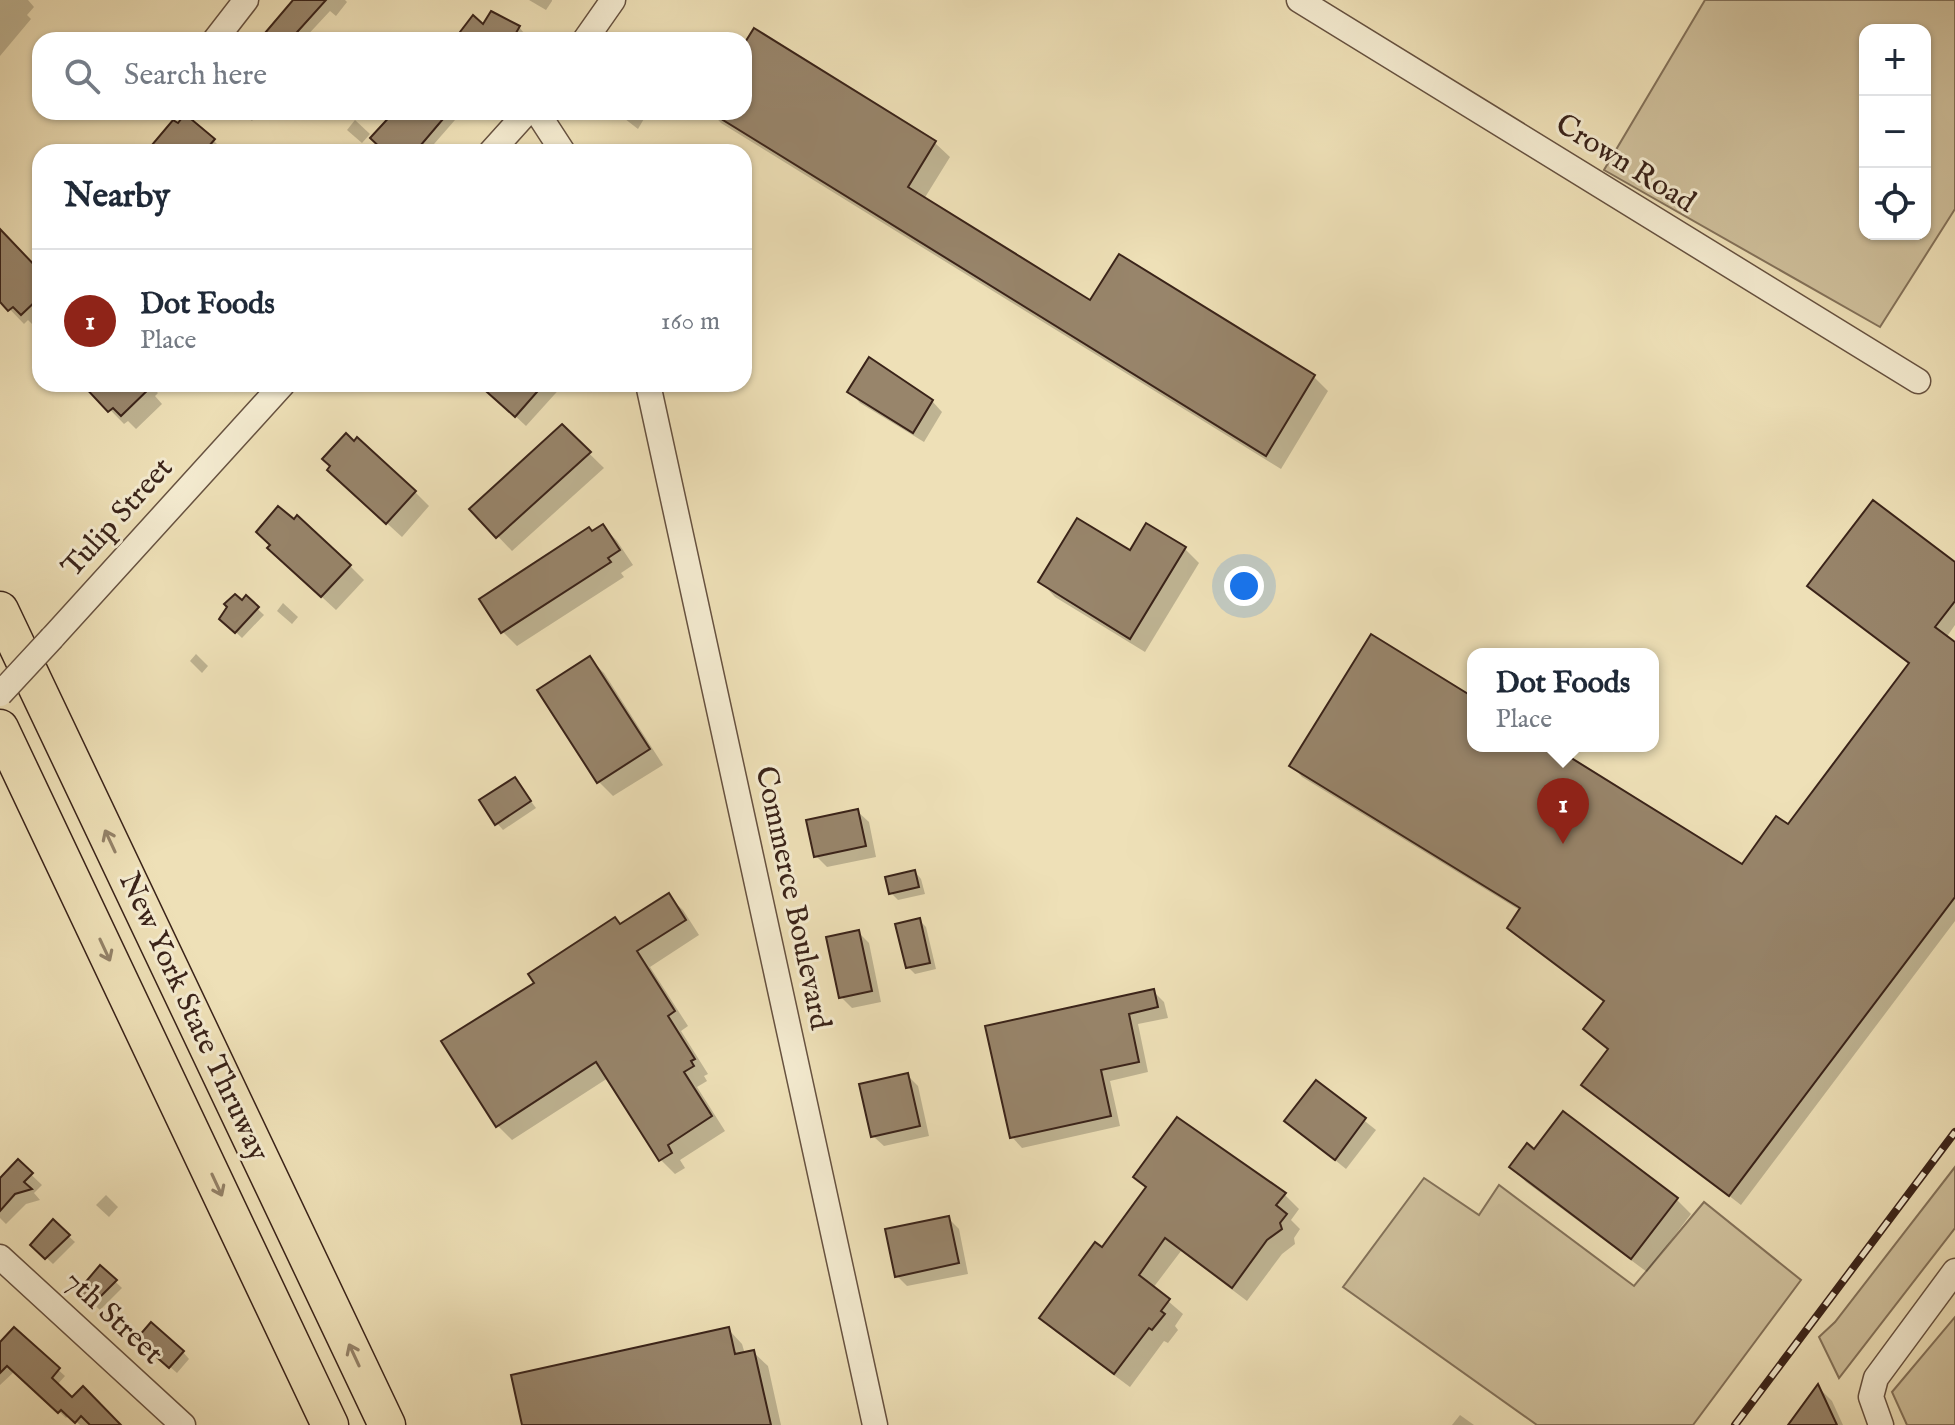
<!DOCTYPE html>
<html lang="en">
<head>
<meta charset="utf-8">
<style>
	body { margin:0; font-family:"IM FELL English",serif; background:#f2f2f3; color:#1f2937 }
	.controls { position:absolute; right:24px; top:24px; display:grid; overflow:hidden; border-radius:16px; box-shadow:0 2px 6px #0004 }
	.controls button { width:72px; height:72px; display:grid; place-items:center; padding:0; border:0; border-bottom:2px solid #e0e1e3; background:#fff; color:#1f2937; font:40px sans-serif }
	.you { position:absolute; left:1244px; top:586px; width:28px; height:28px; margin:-20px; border:6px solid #fff; border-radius:50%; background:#1a73e8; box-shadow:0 0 0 12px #1a73e833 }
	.badge { display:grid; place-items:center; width:52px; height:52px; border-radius:50%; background:#8f2418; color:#fff; font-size:26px; font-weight:700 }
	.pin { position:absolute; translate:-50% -66px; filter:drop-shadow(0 2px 4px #0008) }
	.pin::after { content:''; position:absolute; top:42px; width:28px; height:24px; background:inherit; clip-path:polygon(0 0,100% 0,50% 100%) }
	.popup { position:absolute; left:1467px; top:648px; width:192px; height:104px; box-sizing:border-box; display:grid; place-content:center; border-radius:16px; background:#fff; filter:drop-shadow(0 2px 6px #0005); font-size:26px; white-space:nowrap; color:#747a83 }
	.popup b { font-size:30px; color:#1f2937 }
	.popup::after { content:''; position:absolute; left:50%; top:100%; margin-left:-16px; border:16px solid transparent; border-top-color:#fff }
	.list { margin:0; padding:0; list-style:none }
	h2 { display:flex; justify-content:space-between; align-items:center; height:104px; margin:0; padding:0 32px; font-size:34px }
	h2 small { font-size:26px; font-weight:400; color:#747a83 }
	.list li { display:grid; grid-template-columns:52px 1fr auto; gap:24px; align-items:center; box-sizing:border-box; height:144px; padding:0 32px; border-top:2px solid #e0e1e3 }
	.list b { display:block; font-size:30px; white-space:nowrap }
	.list p { margin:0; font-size:26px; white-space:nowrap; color:#747a83 }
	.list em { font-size:26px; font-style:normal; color:#747a83 }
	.icon { flex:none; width:44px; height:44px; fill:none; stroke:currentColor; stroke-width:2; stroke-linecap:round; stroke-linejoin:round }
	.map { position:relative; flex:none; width:1955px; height:1425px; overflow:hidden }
	.search { position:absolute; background:#fff; box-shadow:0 2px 6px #0004; left:32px; top:32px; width:720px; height:88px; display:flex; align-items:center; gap:20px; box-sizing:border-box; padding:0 28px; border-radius:24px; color:#747a83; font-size:30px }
	.panel { position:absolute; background:#fff; box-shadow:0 2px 6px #0004; left:32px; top:144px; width:720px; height:248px; border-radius:24px }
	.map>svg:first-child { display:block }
	.green { fill:#cfc09c; stroke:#84725a; stroke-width:2; fill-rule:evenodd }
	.shadow { fill:#0003 }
	.building { fill:#98856b; stroke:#3a2319; stroke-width:2 }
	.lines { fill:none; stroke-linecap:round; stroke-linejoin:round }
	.minor-casing { stroke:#675240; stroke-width:27 }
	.highway-casing { stroke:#3a2319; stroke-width:39 }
	.minor { stroke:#f4ebd0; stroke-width:24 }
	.highway { stroke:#eee0b7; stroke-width:36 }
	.rail-casing { stroke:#3a2319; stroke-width:8 }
	.rail { stroke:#f4ebd0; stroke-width:5; stroke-dasharray:15; stroke-linecap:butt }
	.minor-bridge-casing { stroke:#675240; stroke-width:27; stroke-linecap:butt }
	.minor-bridge { stroke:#f4ebd0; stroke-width:24 }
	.oneway { stroke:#948268 }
	.labels { text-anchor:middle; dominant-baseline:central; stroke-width:6; stroke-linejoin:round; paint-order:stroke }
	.street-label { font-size:30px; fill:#3a2319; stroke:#f4ebd0 }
</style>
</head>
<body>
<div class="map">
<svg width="1955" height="1425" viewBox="0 0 1955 1425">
	<rect width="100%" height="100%" fill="#eee0b7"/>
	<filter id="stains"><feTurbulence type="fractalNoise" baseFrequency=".0025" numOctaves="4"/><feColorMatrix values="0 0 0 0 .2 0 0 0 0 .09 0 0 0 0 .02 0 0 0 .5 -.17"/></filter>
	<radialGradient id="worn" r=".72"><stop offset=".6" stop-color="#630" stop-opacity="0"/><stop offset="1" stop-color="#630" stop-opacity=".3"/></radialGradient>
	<!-- green -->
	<g class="green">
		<path d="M 1705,0 L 1955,0 L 1955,209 L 1880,327 L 1604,170 ZM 1925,30 L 1925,234 L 1865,234 L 1865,30 Z"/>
		<polygon points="1955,1167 1955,1228 1839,1378 1819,1337 1835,1322"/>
		<polygon points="1424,1178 1479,1215 1499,1185 1634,1286 1704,1202 1801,1280 1693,1425 1537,1425 1343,1287"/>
		<polygon points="1955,1317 1955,1425 1907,1425 1892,1392"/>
	</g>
	<!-- shadow -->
	<g class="shadow">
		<polygon points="0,0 28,0 34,7 27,15 31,19 0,56"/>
		<polygon points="295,0 345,0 347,2 336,16 330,11 303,40 262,40"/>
		<polygon points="529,0 552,0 552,1 546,10"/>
		<polygon points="484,27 519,27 524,33 520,40 471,40"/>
		<polygon points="754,31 935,143 950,157 924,199 1091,303 1119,256 1314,377 1328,391 1281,469 721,123 711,112 744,112 744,48"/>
		<polygon points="240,112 259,112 252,121"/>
		<polygon points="396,112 462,112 427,152 387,152"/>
		<polygon points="616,112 648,112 638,129"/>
		<polygon points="185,117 214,141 225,152 148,152"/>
		<polygon points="355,120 370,134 362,143 347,130"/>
		<polygon points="0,231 40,273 40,328 36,328 28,320 24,324 0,299"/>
		<polygon points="85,384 149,384 158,393 155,396 162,404 136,429 128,421 124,424"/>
		<polygon points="493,384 564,384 526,426 498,400"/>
		<polygon points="850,392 932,401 942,412 924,442 860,403"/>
		<polygon points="562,427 604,468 512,551 472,509"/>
		<polygon points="344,484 415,492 429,506 402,537"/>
		<polygon points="603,526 617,541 633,565 621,573 624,577 517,646 503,632 592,533"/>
		<polygon points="1185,549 1199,563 1145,652 1055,597 1041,582"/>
		<polygon points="284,562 350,566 364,580 336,610"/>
		<polygon points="1955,564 1955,625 1946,638 1955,645 1955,921 1741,1205 1584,1084 1610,1050 1585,1029 1605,1003 1509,928 1521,911 1302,777 1292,766 1473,700 1473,746 1548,746 1742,866 1788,827 1911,665 1810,586"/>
		<polygon points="246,598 264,615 242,638 222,619"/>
		<polygon points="283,603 298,617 292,624 277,611"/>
		<polygon points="196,654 208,666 202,673 190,661"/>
		<polygon points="590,659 604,673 663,765 613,796 599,782 540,690"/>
		<polygon points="515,780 536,808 503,830 497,823"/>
		<polygon points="858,812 869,822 876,857 827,867 816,856"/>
		<polygon points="915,872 921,879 925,894 898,900 891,893"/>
		<polygon points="668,896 683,910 699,935 650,967 688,1026 681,1031 708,1074 704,1076 707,1081 697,1087 725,1131 680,1160 685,1168 675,1174 661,1160 608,1078 512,1140 497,1125 621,926"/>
		<polygon points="919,920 926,927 936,969 915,974 908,967"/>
		<polygon points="858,932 869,943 881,1002 852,1008 841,997"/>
		<polygon points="1153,991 1164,1002 1168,1018 1138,1024 1148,1072 1110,1081 1120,1126 1022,1148 1012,1137 987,1028"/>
		<polygon points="907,1075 918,1086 929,1136 884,1146 873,1136"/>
		<polygon points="1316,1082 1376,1130 1346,1169 1287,1121"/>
		<polygon points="1535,1152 1676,1199 1691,1214 1647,1272 1526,1182 1512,1167"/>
		<polygon points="18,1162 42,1185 34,1193 40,1200 26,1204 6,1224 0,1218 0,1182"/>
		<polygon points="1135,1177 1284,1194 1299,1209 1291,1220 1300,1229 1294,1238 1295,1244 1282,1254 1247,1301 1181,1251 1153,1288 1183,1314 1175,1326 1178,1330 1168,1343 1164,1341 1130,1387 1056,1332 1041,1318 1102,1250 1147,1189"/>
		<polygon points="106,1195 118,1207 109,1217 96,1205"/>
		<polygon points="948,1218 959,1229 968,1274 907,1286 897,1276"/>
		<polygon points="53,1222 75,1242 53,1264 33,1245"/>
		<polygon points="100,1267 122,1288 100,1310 80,1291"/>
		<polygon points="728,1329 742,1344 745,1354 753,1352 768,1366 781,1425 525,1425"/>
		<polygon points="14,1330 65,1376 57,1385 73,1400 119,1425 80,1425 69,1415 66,1418 15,1371 0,1385 0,1345"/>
		<polygon points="149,1344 183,1352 189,1359 177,1373 154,1353"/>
		<polygon points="1818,1387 1832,1401 1843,1425 1790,1425"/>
		<polygon points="1460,1415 1474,1425 1452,1425"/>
	</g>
	<!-- building -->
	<g class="building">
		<polygon points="293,0 326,0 290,40 259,40"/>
		<polygon points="491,11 520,26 512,40 470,40 460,32 473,15 483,24"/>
		<polygon points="754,28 936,141 908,187 1090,300 1119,254 1315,375 1266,456 710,112 744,112 744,44"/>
		<polygon points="394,112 449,112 415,152 385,152 370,138"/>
		<polygon points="185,114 215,139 204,152 146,152 173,120 178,123"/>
		<polygon points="0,229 40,271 40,297 21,315 13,307 8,311 0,302"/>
		<polygon points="869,357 933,400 913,433 847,392"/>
		<polygon points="82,384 154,384 121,416 113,408 108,412"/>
		<polygon points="478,384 544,384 515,417"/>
		<polygon points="562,424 591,452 496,538 469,509"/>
		<polygon points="346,433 354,441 357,437 416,491 386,524 327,470 330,466 322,459"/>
		<polygon points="1873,500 1955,562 1955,601 1935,627 1955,642 1955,897 1729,1196 1581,1085 1608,1049 1583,1029 1604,1001 1507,928 1520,908 1289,766 1371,634 1473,697 1473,746 1552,746 1742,864 1776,816 1788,824 1909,663 1807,586"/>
		<polygon points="278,506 294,519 297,515 351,565 321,597 267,548 270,545 256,532"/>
		<polygon points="1077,518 1130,550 1146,523 1186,547 1130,639 1038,582"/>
		<polygon points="603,524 620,550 608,558 611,562 501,633 479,599 589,527 592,531"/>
		<polygon points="235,594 242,600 246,595 259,607 235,633 219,619 227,607 224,604"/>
		<polygon points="590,656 650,749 597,783 537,690"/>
		<polygon points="515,777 531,801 495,825 479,800"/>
		<polygon points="858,809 866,846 814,857 806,820"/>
		<polygon points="915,870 919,887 889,894 885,877"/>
		<polygon points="669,893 686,920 637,951 675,1011 668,1016 695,1059 691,1061 694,1066 684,1072 712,1116 668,1145 672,1153 659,1161 596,1062 496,1127 441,1041 534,983 528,974 615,917 620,924"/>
		<polygon points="920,918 930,963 906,968 895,924"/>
		<polygon points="859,930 872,991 839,998 826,937"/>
		<polygon points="1154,989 1158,1007 1129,1014 1139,1062 1101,1070 1111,1116 1010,1138 985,1026"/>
		<polygon points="908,1073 920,1126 871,1137 859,1084"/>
		<polygon points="1316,1080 1366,1118 1335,1160 1284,1121"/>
		<polygon points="1563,1111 1678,1198 1631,1259 1509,1167 1527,1143 1534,1149"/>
		<polygon points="1177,1117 1286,1193 1276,1205 1287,1214 1280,1223 1282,1229 1267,1240 1232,1288 1165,1238 1139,1275 1170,1299 1161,1311 1165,1314 1152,1330 1149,1328 1114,1374 1039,1318 1095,1242 1102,1247 1146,1187 1133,1177"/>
		<polygon points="18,1159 33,1173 24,1182 32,1189 15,1194 0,1211 0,1178"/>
		<polygon points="949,1216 959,1263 895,1277 885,1229"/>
		<polygon points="53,1219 70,1235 45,1259 30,1245"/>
		<polygon points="100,1265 117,1280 92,1305 78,1291"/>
		<polygon points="151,1322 184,1351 169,1368 144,1346 147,1343 139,1336"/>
		<polygon points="14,1327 60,1368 52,1378 72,1397 83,1386 121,1425 90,1425 81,1416 75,1423 61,1410 58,1413 7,1366 0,1373 0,1342"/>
		<polygon points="729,1327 735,1354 754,1350 771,1425 522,1425 511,1375"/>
		<polygon points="1818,1384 1837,1425 1788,1425"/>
	</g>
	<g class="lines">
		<defs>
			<g id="minor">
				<polyline points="1299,0 1918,381"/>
				<polyline points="215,40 246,0"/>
				<polyline points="585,40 613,0"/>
				<polyline points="537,112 563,152"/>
				<polyline points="491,152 527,112"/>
				<polyline points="648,384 875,1425"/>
				<polyline points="52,638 283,384"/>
				<polyline points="0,1257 183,1425"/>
				<polyline points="1881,1425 1871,1397 1876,1378 1955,1271"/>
			</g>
			<g id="highway">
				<polyline points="0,610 387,1425"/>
				<polyline points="0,728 330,1425"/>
			</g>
		</defs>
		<!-- minor casing -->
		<use href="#minor" class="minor-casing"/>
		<!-- highway casing -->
		<use href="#highway" class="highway-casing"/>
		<!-- minor -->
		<use href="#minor" class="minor"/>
		<!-- highway -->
		<use href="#highway" class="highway"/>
		<defs>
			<polyline id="rail" points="1735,1425 1955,1132"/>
		</defs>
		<!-- rail casing -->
		<use href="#rail" class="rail-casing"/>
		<!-- rail -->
		<use href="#rail" class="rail"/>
		<defs>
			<polyline id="minor-bridge" points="0,694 52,638"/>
		</defs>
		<!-- minor-bridge casing -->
		<use href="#minor-bridge" class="minor-bridge-casing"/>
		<!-- minor-bridge -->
		<use href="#minor-bridge" class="minor-bridge"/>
	</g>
	<!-- one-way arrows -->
	<defs><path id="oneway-shaft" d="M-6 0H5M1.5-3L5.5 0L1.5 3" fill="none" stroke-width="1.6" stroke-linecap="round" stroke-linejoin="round" transform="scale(2)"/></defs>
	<g class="oneway">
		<use href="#oneway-shaft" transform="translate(110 841) rotate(-115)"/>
		<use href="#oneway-shaft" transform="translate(105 950) rotate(65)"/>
		<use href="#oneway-shaft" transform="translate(217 1185) rotate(65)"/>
		<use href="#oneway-shaft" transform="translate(354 1355) rotate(-115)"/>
	</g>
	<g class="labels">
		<!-- street labels -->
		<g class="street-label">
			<text transform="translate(1625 164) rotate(32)">Crown Road</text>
			<text transform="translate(118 518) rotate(-48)">Tulip Street</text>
			<text transform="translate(792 898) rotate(78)">Commerce Boulevard</text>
			<text transform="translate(193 1017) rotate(65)">New York State Thruway</text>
			<text transform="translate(113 1318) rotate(43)">7th Street</text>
		</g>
	</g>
	<rect width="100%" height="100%" filter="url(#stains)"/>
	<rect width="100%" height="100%" fill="url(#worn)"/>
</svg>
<div class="controls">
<button>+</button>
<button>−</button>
<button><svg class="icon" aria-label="locate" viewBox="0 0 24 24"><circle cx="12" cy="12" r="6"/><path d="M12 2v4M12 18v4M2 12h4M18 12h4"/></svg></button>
</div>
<div class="you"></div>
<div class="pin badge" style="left:1563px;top:844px">1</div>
<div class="popup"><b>Dot Foods</b>Place</div>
<div class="search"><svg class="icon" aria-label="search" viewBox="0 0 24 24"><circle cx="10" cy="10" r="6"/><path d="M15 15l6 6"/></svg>Search here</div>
<section class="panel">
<h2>Nearby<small></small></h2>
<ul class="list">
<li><span class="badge">1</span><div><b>Dot Foods</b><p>Place</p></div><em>160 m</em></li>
</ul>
</section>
</div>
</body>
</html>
